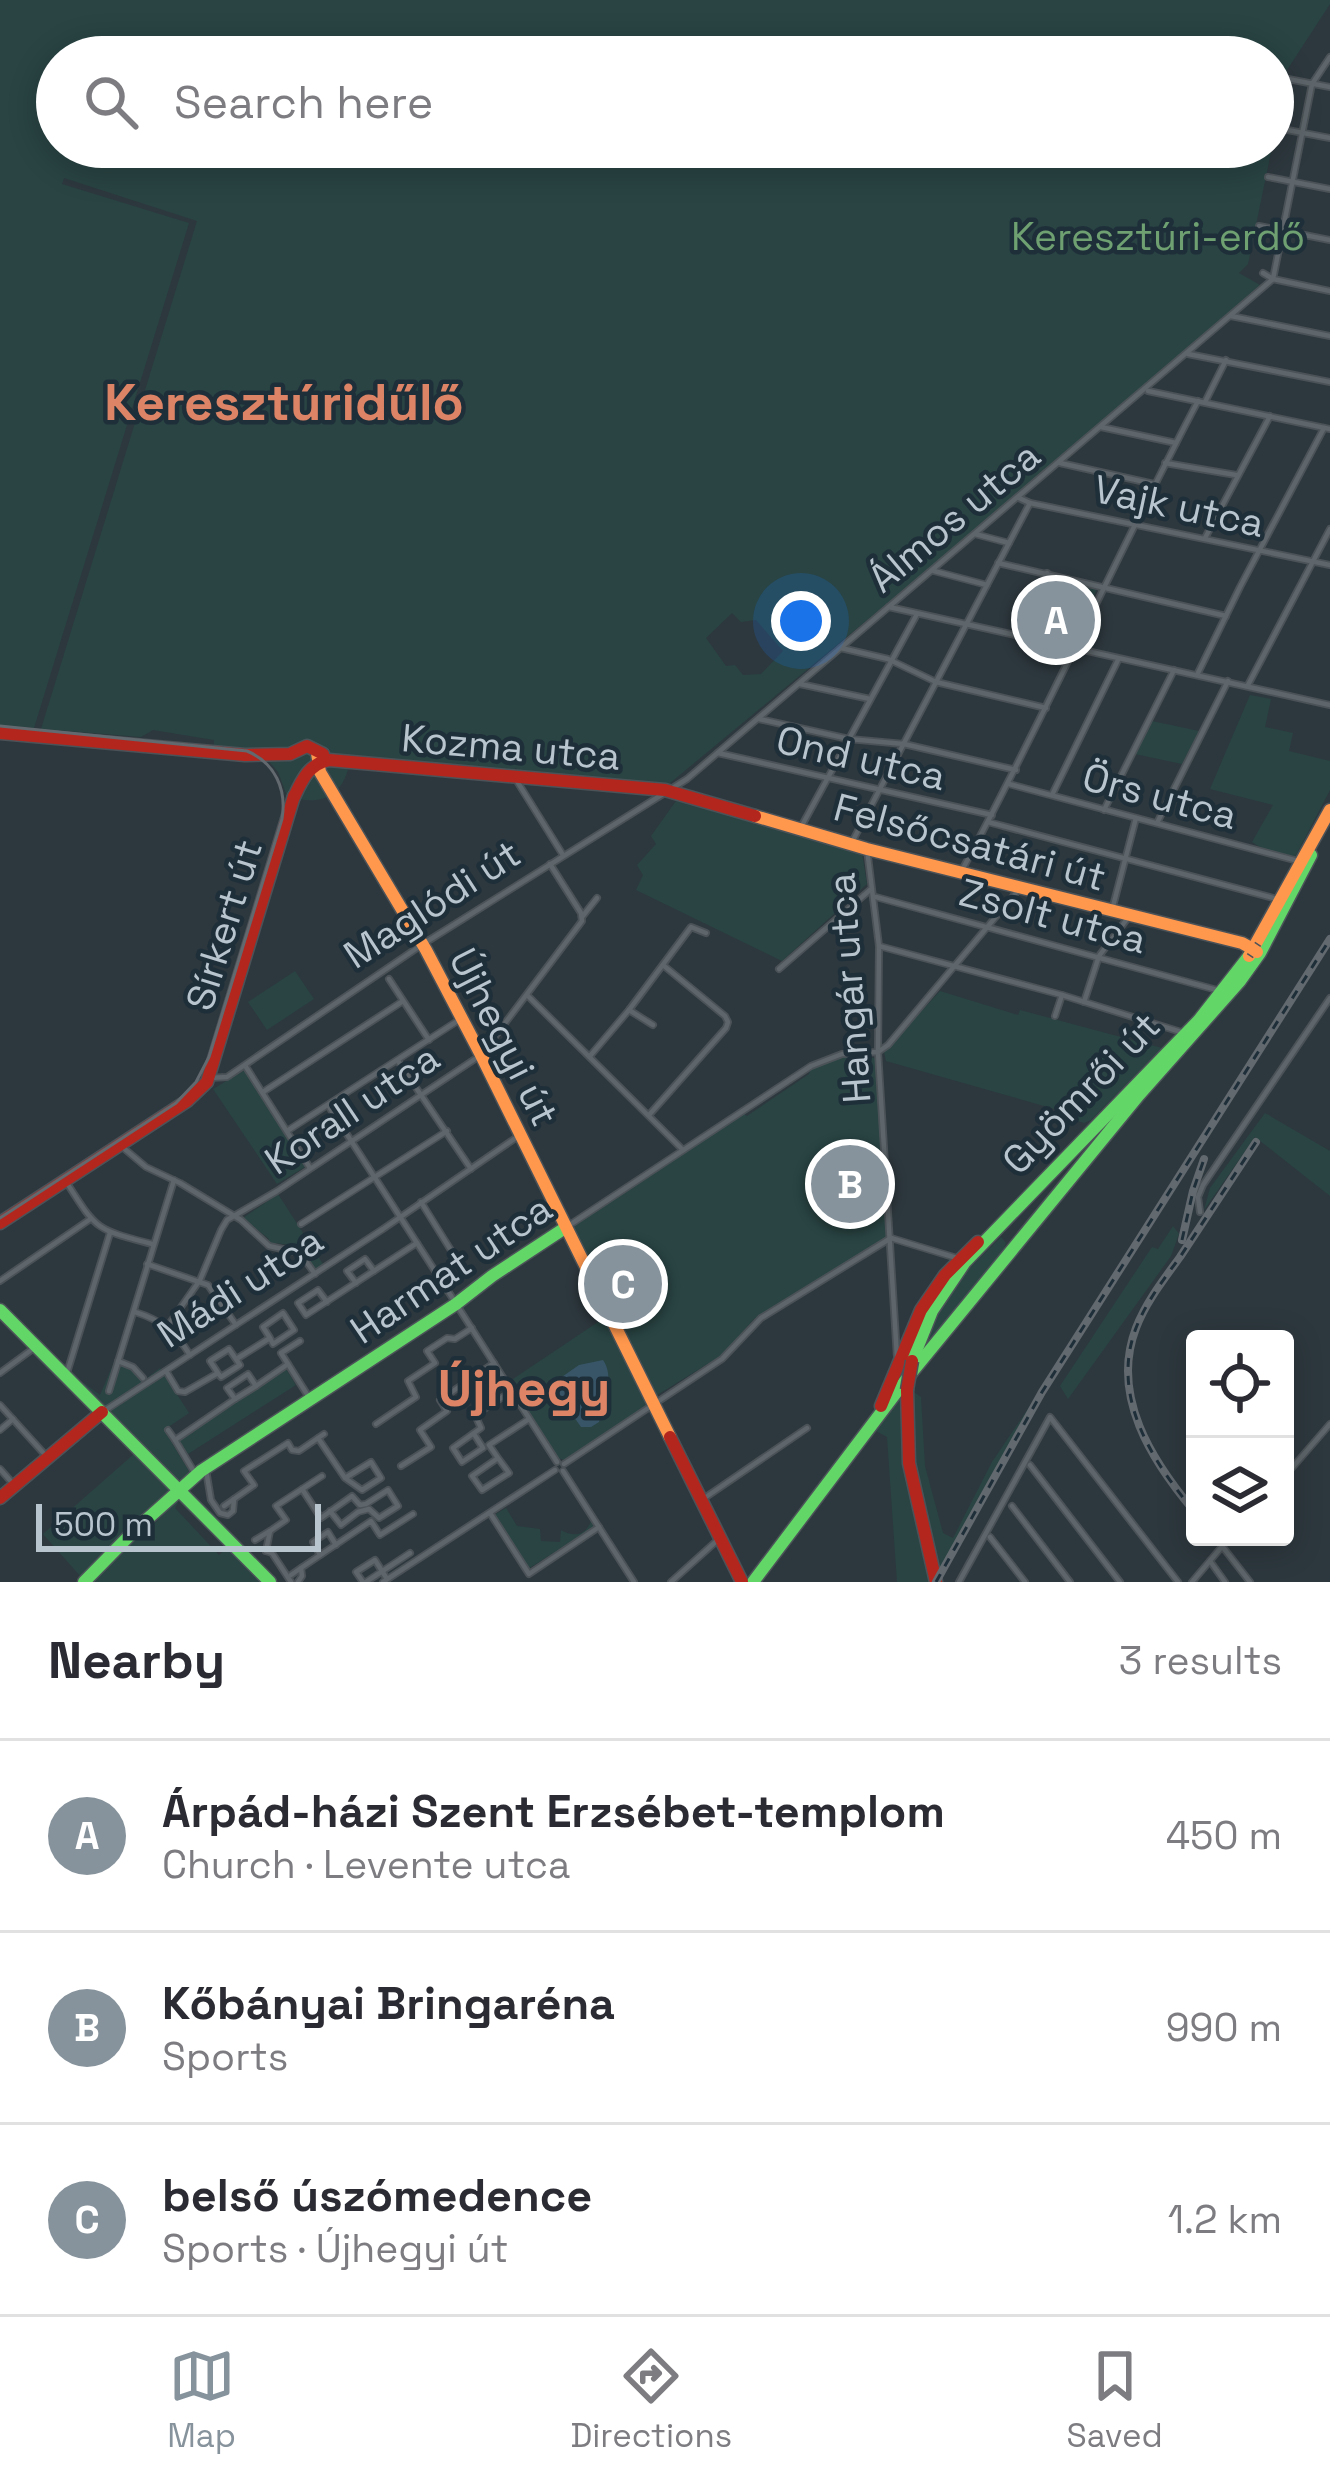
<!DOCTYPE html>
<html lang="en">
<head>
<meta charset="utf-8">
<style>
	body { margin:0; font-family:"Space Grotesk",sans-serif; background:#f2f2f3; color:#2b2b33 }
	.controls { position:absolute; right:36px; bottom:36px; display:grid; overflow:hidden; border-radius:12px; box-shadow:0 6px 30px #0003 }
	.controls button { width:108px; height:108px; display:grid; place-items:center; padding:0; border:0; border-bottom:3px solid #e1e1e2; background:#fff; color:#2b2b33; font:60px sans-serif }
	.scale { position:absolute; left:36px; bottom:30px; width:285px; box-sizing:border-box; padding-left:12px; border:6px solid #b8c4ce; border-top:0; font-size:33px; line-height:42px; white-space:nowrap; color:#b8c4ce; -webkit-text-stroke:9px #1f2f3a; paint-order:stroke }
	.you { position:absolute; left:801px; top:621px; width:42px; height:42px; margin:-30px; border:9px solid #fff; border-radius:50%; background:#1a73e8; box-shadow:0 0 0 18px #1a73e833 }
	.badge { display:grid; place-items:center; width:78px; height:78px; border-radius:50%; background:#87939c; color:#fff; font-size:39px; font-weight:700 }
	.pin { position:absolute; translate:-50% -50%; border:6px solid #fff; box-shadow:0 3px 12px #0006 }
	.list { margin:0; padding:0; list-style:none }
	h2 { display:flex; justify-content:space-between; align-items:center; height:156px; margin:0; padding:0 48px; font-size:51px }
	h2 small { font-size:39px; font-weight:400; color:#7c7c81 }
	.list li { display:grid; grid-template-columns:78px 1fr auto; gap:36px; align-items:center; box-sizing:border-box; height:192px; padding:0 48px; border-top:3px solid #e1e1e2 }
	.list b { display:block; font-size:45px; white-space:nowrap }
	.list p { margin:0; font-size:39px; white-space:nowrap; color:#7c7c81 }
	.list em { font-size:39px; font-style:normal; color:#7c7c81 }
	.icon { flex:none; width:66px; height:66px; fill:none; stroke:currentColor; stroke-width:2; stroke-linecap:round; stroke-linejoin:round }
	.map { position:relative; flex:none; width:1330px; height:1582px; overflow:hidden }
	.search { position:absolute; background:#fff; box-shadow:0 6px 30px #0003; left:36px; right:36px; top:36px; height:132px; display:flex; align-items:center; gap:30px; box-sizing:border-box; padding:0 42px; border-radius:66px; color:#7c7c81; font-size:45px }
	.sheet { height:732px; background:#fff }
	nav { display:flex; justify-content:space-around; align-items:center; box-sizing:border-box; height:168px; border-top:3px solid #e1e1e2; background:#fff; font-size:33px; color:#7c7c81 }
	nav a { display:grid; justify-items:center; gap:6px }
	nav .on { color:#87939c }
	.map>svg:first-child { display:block }
	.green { fill:#294443; fill-rule:evenodd }
	.water { fill:#385568 }
	.lines { fill:none; stroke-linecap:round; stroke-linejoin:round }
	.street-casing { stroke:#4c5358; stroke-width:8 }
	.fast-casing { stroke:#4c5358; stroke-width:15 }
	.slow-casing { stroke:#4c5358; stroke-width:15 }
	.jam-casing { stroke:#4c5358; stroke-width:15 }
	.street { stroke:#5e666b; stroke-width:4.5 }
	.fast { stroke:#63d668; stroke-width:12 }
	.slow { stroke:#ff974d; stroke-width:12 }
	.jam { stroke:#b3261e; stroke-width:12 }
	.tram { stroke:#62696f; stroke-width:3 }
	.rail-casing { stroke:#62696f; stroke-width:8 }
	.rail { stroke:#1f2f3a; stroke-width:3; stroke-dasharray:9; stroke-linecap:butt }
	.slow-bridge-casing { stroke:#4c5358; stroke-width:15; stroke-linecap:butt }
	.jam-bridge-casing { stroke:#4c5358; stroke-width:15; stroke-linecap:butt }
	.slow-bridge { stroke:#ff974d; stroke-width:12 }
	.jam-bridge { stroke:#b3261e; stroke-width:12 }
	.labels { text-anchor:middle; dominant-baseline:central; stroke-width:9; stroke-linejoin:round; paint-order:stroke }
	.park-label { font-size:39px; fill:#6ea071; stroke:#1f2f3a }
	.street-label { font-size:39px; fill:#b8c4ce; stroke:#1f2f3a }
	.district-label { font-size:51px; font-weight:bold; fill:#dc8465; stroke:#1f2f3a }
</style>
</head>
<body>
<div class="map">
<svg width="1330" height="1582" viewBox="0 0 1330 1582">
	<rect width="100%" height="100%" fill="#2d383e"/>
	<!-- green -->
	<g class="green">
		<path d="M 0,0 L 1330,0 L 1330,4 L 1287,70 L 1273,142 L 1273,57 L 57,57 L 57,147 L 1272,147 L 1248,264 L 1239,273 L 1260,285 L 1057,463 L 664,788 L 521,775 L 516,768 L 510,773 L 350,758 C 346,795 322,808 287,796 L 278,772 L 267,759 L 265,750 L 214,746 L 214,740 L 153,730 L 141,737 L 41,729 L 197,221 L 64,178 L 62,184 L 189,223 L 34,728 L 0,725 ZM 732,613 L 741,622 L 756,620 L 783,651 L 761,674 L 743,675 L 735,665 L 726,666 L 706,638 Z"/>
		<polygon points="1048,579 1097,589 1071,643 1034,634"/>
		<polygon points="1250,695 1271,699 1265,727 1293,733 1289,751 1330,761 1330,790 1295,857 1263,849 1252,842 1273,805 1210,789"/>
		<polygon points="1152,721 1199,731 1182,764 1135,754"/>
		<polygon points="676,801 862,853 867,884 782,961 636,890 643,875 637,865 656,844 651,836"/>
		<polygon points="295,971 314,999 267,1030 248,1002"/>
		<polygon points="940,991 1018,1015 1020,1010 1162,1048 1091,1120 1084,1123 1072,1119 1072,1114 886,1061 884,1052"/>
		<polygon points="847,1056 877,1058 888,1236 754,1319 722,1355 654,1397 574,1232 575,1225 742,1113 747,1116 809,1074 811,1068 823,1062"/>
		<polygon points="245,1070 305,1167 277,1184 213,1089"/>
		<polygon points="1265,1113 1330,1151 1330,1196 1255,1137 1204,1210 1210,1188"/>
		<polygon points="278,1194 323,1264 314,1270 297,1246 276,1243 275,1245 267,1242 269,1239 243,1218"/>
		<polygon points="1173,1226 1179,1234 1171,1256 1068,1399 1060,1386 1152,1247 1158,1249"/>
		<polygon points="1001,1237 1006,1243 1001,1256 916,1365 933,1319 954,1284"/>
		<polygon points="607,1316 647,1405 564,1460 558,1458 510,1381"/>
		<polygon points="114,1362 133,1371 143,1381 160,1368 189,1413 164,1430 192,1476 81,1577 43,1534 134,1454 73,1391 84,1383 100,1395"/>
		<polygon points="286,1369 296,1385 188,1454 179,1441"/>
		<polygon points="905,1386 921,1397 925,1466 943,1533 953,1538 992,1462 1040,1391 933,1582 897,1582 887,1437 876,1431"/>
		<polygon points="180,1498 175,1508 219,1555 228,1547 262,1582 93,1582 134,1538 144,1534"/>
		<path d="M 506,1508 L 517,1526 L 540,1529 L 541,1541 L 560,1542 L 561,1530 C 574,1538 586,1535 591,1521 L 594,1527 L 528,1569 L 494,1515 Z"/>
	</g>
	<!-- water -->
	<path class="water" d="M 603,1360 C 615,1377 604,1402 599,1422 L 591,1427 L 581,1427 L 567,1407 L 549,1395 L 546,1388 L 579,1365 Z"/>
	<g class="lines">
		<defs>
			<g id="street">
				<polyline points="1288,79 1330,87"/>
				<polyline points="1277,128 1330,138"/>
				<polyline points="1268,177 1330,189"/>
				<polyline points="1259,226 1330,240"/>
				<polyline points="1263,273 1273,279 1330,291"/>
				<polyline points="1273,279 1312,84 1330,57"/>
				<polyline points="1231,316 1330,336"/>
				<polyline points="1188,354 1330,382"/>
				<polyline points="1148,391 1330,429"/>
				<polyline points="1205,402 1226,360"/>
				<polyline points="1101,427 1176,443"/>
				<polyline points="1060,463 1154,484"/>
				<polyline points="1165,463 1236,475"/>
				<polyline points="1019,498 1030,503 1330,565"/>
				<polyline points="975,534 1009,543"/>
				<polyline points="1205,538 1270,416"/>
				<polyline points="998,563 1226,616"/>
				<polyline points="934,571 987,585"/>
				<polyline points="889,607 1330,705"/>
				<polyline points="1032,637 1047,573"/>
				<polyline points="841,648 888,659 936,682 1046,708"/>
				<polyline points="1197,675 1240,587 1324,428"/>
				<polyline points="800,684 870,699"/>
				<polyline points="1248,685 1330,529"/>
				<polyline points="759,719 849,739 904,744 1016,770"/>
				<polyline points="718,753 992,815"/>
				<polyline points="515,778 563,855"/>
				<polyline points="1009,784 1298,861"/>
				<polyline points="1052,795 1118,660"/>
				<polyline points="1104,810 1174,670"/>
				<polyline points="1158,821 1228,681"/>
				<polyline points="988,822 1277,899"/>
				<polyline points="800,829 917,614"/>
				<polyline points="851,844 1030,503"/>
				<polyline points="867,849 879,946 878,1052 897,1357"/>
				<path d="M 961,872 C 1045,717 1116,556 1198,401"/>
				<polyline points="876,897 1217,990"/>
				<polyline points="1112,910 1136,818"/>
				<polyline points="582,917 597,898"/>
				<polyline points="879,946 1062,995 1181,1032"/>
				<polyline points="779,969 870,890"/>
				<polyline points="389,979 429,1040"/>
				<polyline points="528,996 681,1148"/>
				<polyline points="1084,1002 1099,956 1130,915"/>
				<polyline points="629,1010 653,1025"/>
				<polyline points="1055,1016 1062,995"/>
				<polyline points="878,1052 888,1045 1020,888"/>
				<polyline points="590,1056 629,1010 691,927 706,933"/>
				<polyline points="398,1061 471,1169"/>
				<polyline points="246,1067 310,1168"/>
				<polyline points="209,1078 227,1077 423,944 687,779 1273,279"/>
				<polyline points="263,1092 403,1001"/>
				<polyline points="328,1105 455,1302"/>
				<polyline points="649,1115 726,1028 728,1022 725,1016 663,965"/>
				<polyline points="287,1131 459,1020"/>
				<polyline points="120,1145 146,1167 180,1183 241,1220 269,1246 300,1253 315,1274"/>
				<path d="M 65,1180 C 97,1230 94,1229 152,1244"/>
				<polyline points="421,1202 457,1260"/>
				<polyline points="1200,1212 1198,1197 1203,1185 1330,998"/>
				<polyline points="301,1224 447,1131"/>
				<polyline points="565,1228 811,1066 842,1054 878,1052"/>
				<polyline points="891,1238 960,1259"/>
				<polyline points="147,1264 208,1285 236,1325"/>
				<polyline points="0,1281 89,1220"/>
				<polyline points="356,1283 347,1271 365,1259 374,1271"/>
				<polyline points="327,1302 318,1290 298,1303 306,1315 417,1243"/>
				<polyline points="458,1307 557,1462"/>
				<path d="M 135,1312 C 161,1320 176,1332 190,1355"/>
				<polyline points="167,1327 200,1280 221,1230 227,1220 277,1191 481,1055 582,921 581,913 550,864"/>
				<polyline points="238,1358 270,1338 263,1327 283,1313 294,1330 273,1344 270,1338"/>
				<polyline points="118,1361 133,1367 143,1378"/>
				<polyline points="288,1364 310,1399"/>
				<polyline points="166,1371 178,1391 185,1392 218,1373 210,1361 229,1349 240,1365 221,1377 218,1373"/>
				<polyline points="0,1373 34,1348"/>
				<polyline points="66,1376 110,1233"/>
				<polyline points="109,1391 174,1180"/>
				<polyline points="235,1399 256,1386"/>
				<polyline points="0,1405 48,1458"/>
				<polyline points="104,1411 383,1229 520,1135"/>
				<polyline points="376,1424 416,1397 408,1381 435,1363 427,1351 447,1338 455,1339 472,1328"/>
				<polyline points="0,1430 13,1419"/>
				<polyline points="168,1430 175,1440"/>
				<polyline points="474,1434 483,1448 462,1462 453,1448 481,1428 475,1415 512,1391"/>
				<polyline points="318,1438 345,1478 362,1490 381,1478 371,1462 345,1478"/>
				<polyline points="498,1458 509,1473 482,1490 472,1476 498,1458 489,1445 529,1419"/>
				<polyline points="564,1464 722,1359 761,1318 891,1238"/>
				<polyline points="1030,1465 1120,1582"/>
				<polyline points="401,1466 431,1447 420,1430 447,1411 440,1400 494,1363"/>
				<polyline points="0,1469 15,1486"/>
				<polyline points="206,1470 211,1500 220,1513 228,1515 233,1511 234,1499 254,1485 244,1471 288,1443 292,1450 299,1451 324,1434"/>
				<polyline points="563,1471 634,1582"/>
				<polyline points="196,1475 175,1440 235,1399 227,1388 248,1374 256,1386 288,1364 281,1353 300,1341"/>
				<polyline points="1285,1476 1330,1424"/>
				<polyline points="302,1489 321,1518 352,1496 360,1505 366,1504 388,1490 398,1506 379,1518 369,1509 358,1512 341,1525 330,1511"/>
				<polyline points="703,1499 807,1428"/>
				<polyline points="224,1506 234,1499"/>
				<polyline points="1012,1506 1070,1582"/>
				<polyline points="490,1513 529,1574 599,1527"/>
				<polyline points="990,1537 1025,1582"/>
				<polyline points="255,1540 270,1531"/>
				<polyline points="1222,1546 1250,1582"/>
				<polyline points="266,1551 270,1531 286,1520 276,1506 322,1476"/>
				<polyline points="266,1551 272,1553 291,1582"/>
				<polyline points="320,1555 313,1542 328,1532 336,1545"/>
				<polyline points="1210,1561 1225,1582"/>
				<polyline points="291,1575 301,1568"/>
				<polyline points="298,1582 302,1576 301,1568 371,1521 380,1535 413,1514"/>
				<polyline points="363,1582 356,1572 375,1560 387,1579"/>
				<polyline points="366,1582 410,1553"/>
				<polyline points="383,1582 555,1470"/>
				<polyline points="671,1582 721,1537"/>
				<polyline points="959,1582 1050,1417 1178,1582"/>
				<polyline points="1192,1582 1230,1537"/>
			</g>
			<g id="fast">
				<polyline points="0,1310 270,1582"/>
				<polyline points="912,1361 932,1311 965,1262 1199,1020 1249,956"/>
				<polyline points="84,1582 136,1529 201,1471 456,1304 492,1276 565,1228"/>
				<polyline points="753,1582 908,1377 1139,1095 1240,981 1260,953 1311,855"/>
			</g>
			<g id="slow">
				<polyline points="317,753 320,772 426,950 481,1055 670,1437"/>
				<polyline points="755,816 867,849 1242,943 1251,948"/>
				<polyline points="1249,956 1330,810"/>
			</g>
			<g id="jam">
				<polyline points="0,733 245,755 290,754 307,746 323,754"/>
				<path d="M 294,797 C 302,780 309,764 329,760 L 665,790 L 755,816"/>
				<polyline points="0,1223 187,1101 207,1082 294,796"/>
				<polyline points="907,1390 909,1463 936,1582"/>
				<polyline points="881,1406 921,1310 945,1275 978,1242"/>
				<polyline points="670,1437 742,1582"/>
				<polyline points="0,1498 102,1412"/>
			</g>
		</defs>
		<!-- street casing -->
		<use href="#street" class="street-casing"/>
		<!-- fast casing -->
		<use href="#fast" class="fast-casing"/>
		<!-- slow casing -->
		<use href="#slow" class="slow-casing"/>
		<!-- jam casing -->
		<use href="#jam" class="jam-casing"/>
		<!-- street -->
		<use href="#street" class="street"/>
		<!-- fast -->
		<use href="#fast" class="fast"/>
		<!-- slow -->
		<use href="#slow" class="slow"/>
		<!-- jam -->
		<use href="#jam" class="jam"/>
		<!-- tram -->
		<path class="tram" d="M 0,726 L 247,751 C 275,763 287,789 282,819 L 209,1057 L 196,1082 L 176,1103 L 0,1218"/>
		<defs>
			<g id="rail">
				<polyline points="1182,1240 1193,1191 1204,1159"/>
				<path d="M 1194,1511 C 1152,1461 1110,1396 1136,1328 C 1146,1302 1164,1279 1180,1257 C 1205,1219 1231,1180 1256,1142"/>
				<polyline points="936,1582 1042,1392 1330,939"/>
			</g>
		</defs>
		<!-- rail casing -->
		<use href="#rail" class="rail-casing"/>
		<!-- rail -->
		<use href="#rail" class="rail"/>
		<defs>
			<polyline id="slow-bridge" points="1251,948 1257,952"/>
			<polyline id="jam-bridge" points="907,1390 912,1361"/>
		</defs>
		<!-- slow-bridge casing -->
		<use href="#slow-bridge" class="slow-bridge-casing"/>
		<!-- jam-bridge casing -->
		<use href="#jam-bridge" class="jam-bridge-casing"/>
		<!-- slow-bridge -->
		<use href="#slow-bridge" class="slow-bridge"/>
		<!-- jam-bridge -->
		<use href="#jam-bridge" class="jam-bridge"/>
	</g>
	<g class="labels">
		<!-- park labels -->
		<g class="park-label">
			<text x="1158" y="236">Keresztúri-erdő</text>
		</g>
		<!-- street labels -->
		<g class="street-label">
			<text transform="translate(1179 506) rotate(12)">Vajk utca</text>
			<text transform="translate(954 517) rotate(-40)">Álmos utca</text>
			<text transform="translate(511 747) rotate(5)">Kozma utca</text>
			<text transform="translate(861 758) rotate(13)">Ond utca</text>
			<text transform="translate(1160 796) rotate(15)">Örs utca</text>
			<text transform="translate(970 842) rotate(15)">Felsőcsatári út</text>
			<text transform="translate(432 904) rotate(-33)">Maglódi út</text>
			<text transform="translate(1053 916) rotate(15)">Zsolt utca</text>
			<text transform="translate(224 925) rotate(-73)">Sírkert út</text>
			<text transform="translate(849 988) rotate(-94)">Hangár utca</text>
			<text transform="translate(504 1037) rotate(63)">Újhegyi út</text>
			<text transform="translate(1081 1093) rotate(-46)">Gyömrői út</text>
			<text transform="translate(352 1109) rotate(-34)">Korall utca</text>
			<text transform="translate(451 1269) rotate(-34)">Harmat utca</text>
			<text transform="translate(240 1287) rotate(-33)">Mádi utca</text>
		</g>
		<!-- district labels -->
		<g class="district-label">
			<text x="284" y="402">Keresztúridűlő</text>
			<text x="524" y="1388">Újhegy</text>
		</g>
	</g>
</svg>
<div class="controls">
<button><svg class="icon" aria-label="locate" viewBox="0 0 24 24"><circle cx="12" cy="12" r="6"/><path d="M12 2v4M12 18v4M2 12h4M18 12h4"/></svg></button>
<button><svg class="icon" aria-label="layers" viewBox="0 0 24 24"><path d="M12 4l9 5-9 5-9-5zM3 14l9 5 9-5"/></svg></button>
</div>
<div class="scale">500 m</div>
<div class="you"></div>
<div class="pin badge" style="left:1056px;top:620px">A</div>
<div class="pin badge" style="left:850px;top:1184px">B</div>
<div class="pin badge" style="left:623px;top:1284px">C</div>
<div class="search"><svg class="icon" aria-label="search" viewBox="0 0 24 24"><circle cx="10" cy="10" r="6"/><path d="M15 15l6 6"/></svg>Search here</div>
</div>
<section class="sheet">
<h2>Nearby<small>3 results</small></h2>
<ul class="list">
<li><span class="badge">A</span><div><b>Árpád-házi Szent Erzsébet-templom</b><p>Church · Levente utca</p></div><em>450 m</em></li>
<li><span class="badge">B</span><div><b>Kőbányai Bringaréna</b><p>Sports</p></div><em>990 m</em></li>
<li><span class="badge">C</span><div><b>belső úszómedence</b><p>Sports · Újhegyi út</p></div><em>1.2 km</em></li>
</ul>
</section>
<nav>
<a class="on"><svg class="icon" aria-label="map" viewBox="0 0 24 24"><path d="M3 6l6-2 6 2 6-2v14l-6 2-6-2-6 2zM9 4v14M15 6v14"/></svg>Map</a>
<a><svg class="icon" aria-label="directions" viewBox="0 0 24 24"><path d="M12 3l9 9-9 9-9-9zM9 14v-3h6M13 9l2 2-2 2"/></svg>Directions</a>
<a><svg class="icon" aria-label="saved" viewBox="0 0 24 24"><path d="M7 4h10v16l-5-4-5 4z"/></svg>Saved</a>
</nav>
</body>
</html>
